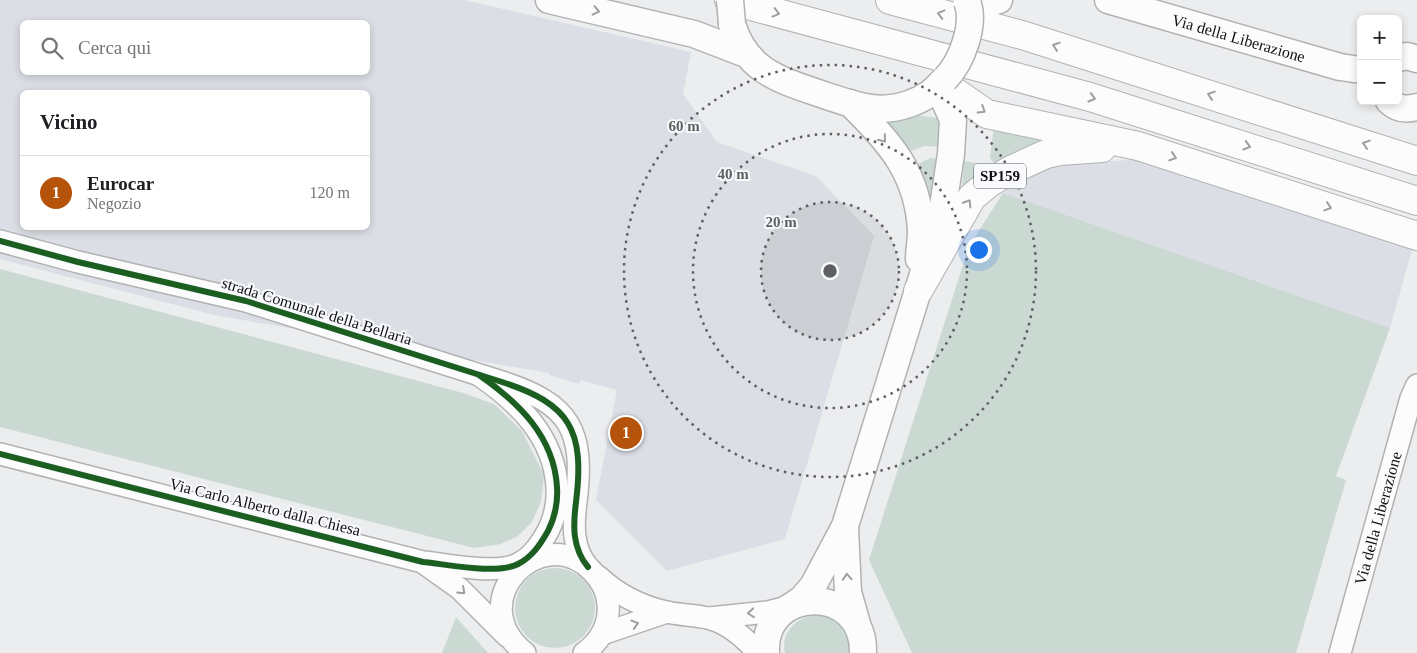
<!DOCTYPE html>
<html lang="it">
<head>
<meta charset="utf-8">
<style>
	body { margin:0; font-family:"Times New Roman",serif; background:#f6f6f6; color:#202124 }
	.controls { position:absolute; right:15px; top:15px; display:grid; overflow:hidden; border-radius:8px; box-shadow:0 2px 8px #0003 }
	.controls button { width:45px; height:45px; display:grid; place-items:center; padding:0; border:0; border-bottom:1px solid #e0e0e0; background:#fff; color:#202124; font:25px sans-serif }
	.you { position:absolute; left:978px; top:249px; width:18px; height:18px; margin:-12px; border:4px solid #fff; border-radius:50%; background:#1a73e8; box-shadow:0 0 0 8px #1a73e833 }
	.badge { display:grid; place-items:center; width:32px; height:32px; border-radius:50%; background:#b45309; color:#fff; font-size:16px; font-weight:700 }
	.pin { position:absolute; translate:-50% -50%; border:2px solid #fff; box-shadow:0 1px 5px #0006 }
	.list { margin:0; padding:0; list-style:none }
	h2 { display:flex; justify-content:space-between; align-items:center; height:65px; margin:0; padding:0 20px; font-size:21px }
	h2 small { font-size:16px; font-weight:400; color:#757577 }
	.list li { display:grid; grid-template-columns:32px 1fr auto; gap:15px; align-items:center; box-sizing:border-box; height:75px; padding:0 20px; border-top:1px solid #e0e0e0 }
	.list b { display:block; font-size:19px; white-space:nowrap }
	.list p { margin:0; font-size:16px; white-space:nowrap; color:#757577 }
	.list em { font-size:16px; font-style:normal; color:#757577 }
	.icon { flex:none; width:28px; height:28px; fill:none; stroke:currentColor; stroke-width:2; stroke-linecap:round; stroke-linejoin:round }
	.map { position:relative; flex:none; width:1417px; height:653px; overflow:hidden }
	.search { position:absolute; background:#fff; box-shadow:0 2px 8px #0003; left:20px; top:20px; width:350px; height:55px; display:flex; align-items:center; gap:12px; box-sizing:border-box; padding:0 18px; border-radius:8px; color:#757577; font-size:19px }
	.panel { position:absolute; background:#fff; box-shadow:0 2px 8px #0003; left:20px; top:90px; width:350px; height:140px; border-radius:8px }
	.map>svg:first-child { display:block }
	.built { fill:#dbdee4; fill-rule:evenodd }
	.green { fill:#cad9d2 }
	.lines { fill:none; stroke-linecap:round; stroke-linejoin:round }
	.minor-casing { stroke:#b1b2b3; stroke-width:24 }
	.tertiary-casing { stroke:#b1b2b3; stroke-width:29 }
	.trunk-casing { stroke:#b1b2b3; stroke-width:30 }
	.minor { stroke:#fcfcfd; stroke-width:21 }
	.tertiary { stroke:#fcfcfd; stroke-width:26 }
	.trunk { stroke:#fcfcfd; stroke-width:28 }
	.tertiary-bridge-casing { stroke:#b1b2b3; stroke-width:29; stroke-linecap:butt }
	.tertiary-bridge { stroke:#fcfcfd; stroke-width:26 }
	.cycleway-casing { stroke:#f8fafe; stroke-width:9 }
	.cycleway { stroke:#1b5e20; stroke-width:6 }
	.oneway { stroke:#9e9e9f }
	.ring { fill:none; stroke:#5e5f60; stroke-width:2.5; stroke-dasharray:2.5 5 }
	.labels { text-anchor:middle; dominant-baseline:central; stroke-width:4; stroke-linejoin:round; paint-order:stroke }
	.shield { fill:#f8fafe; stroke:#57585a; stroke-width:1 }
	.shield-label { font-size:15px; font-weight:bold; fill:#121213 }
	.street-label { font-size:16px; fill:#121213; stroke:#f8fafe }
	.centre { fill:#5e5f60; stroke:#f8fafe; stroke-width:2.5 }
	.ring-label { font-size:15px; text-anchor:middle; font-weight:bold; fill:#5e5f60; stroke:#f8fafe; stroke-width:4; stroke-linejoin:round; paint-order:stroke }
</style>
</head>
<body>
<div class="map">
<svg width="1417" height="653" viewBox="0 0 1417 653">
	<rect width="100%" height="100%" fill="#ecedef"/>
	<!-- built -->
	<g class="built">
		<path d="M 0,0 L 464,0 L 691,52 L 683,94 L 717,142 L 816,176 L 874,236 L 785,539 L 667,571 L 596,500 L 617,390 L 580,380 L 579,384 L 549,375 L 549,373 L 214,315 L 0,259 ZM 22,22 L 368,22 L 368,72 L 22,72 ZM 22,92 L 368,92 L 368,228 L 22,228 Z"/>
		<polygon points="1141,159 1413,246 1390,328 1003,193 1052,166"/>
	</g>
	<!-- green -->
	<g class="green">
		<path d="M 914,115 L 945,119 L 943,147 L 924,146 L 911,151 C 901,138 891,128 876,119 Z"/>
		<polygon points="994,126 1050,137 1046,142 1012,153 994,163 990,158"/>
		<polygon points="930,158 941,159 931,204 927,189 916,165"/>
		<polygon points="964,161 977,163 983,171 962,191"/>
		<polygon points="1003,193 1390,328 1336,476 1346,480 1296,653 912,653 869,560 969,246"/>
		<polygon points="0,269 463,393 494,404 522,431 544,475 541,502 532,522 518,536 501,544 474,548 0,427"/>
		<circle cx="555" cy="608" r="40"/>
		<path d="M 817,614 C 837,617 853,631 849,653 L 785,653 C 780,631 798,617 817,614 Z"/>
		<polygon points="456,617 488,653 442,653"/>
	</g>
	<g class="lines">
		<defs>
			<g id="minor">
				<path d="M 0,241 L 78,262 L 246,301 L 502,382 C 570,404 585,430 576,502 C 573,525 572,548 588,567"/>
				<path d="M 0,454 L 423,562 C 446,564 497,575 518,564 C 532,557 540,545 548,531 C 555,517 558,502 557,487 C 554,436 518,402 479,375"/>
				<polyline points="425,564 460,589 507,636"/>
				<path d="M 599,577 C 618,595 641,606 666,612 C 680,615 695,615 708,618 C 728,623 745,638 758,653"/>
				<polyline points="709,618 768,612 792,606"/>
				<polyline points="602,634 667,612"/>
				<path d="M 525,653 C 461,602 541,519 592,571 C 601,580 607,592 608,604 C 610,624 600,642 584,653"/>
				<path id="s1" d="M 1340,653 L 1411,398 L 1417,385"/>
			</g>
			<g id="tertiary">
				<polyline points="549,0 694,34 746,54"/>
				<path id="s2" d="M 1108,0 L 1340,67 L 1361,70"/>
				<polyline points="983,5 999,0"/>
				<path d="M 732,24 C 746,71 780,80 821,94 C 836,99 850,104 865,107 C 894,113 927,102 945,79"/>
				<polyline points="1398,58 1407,56 1417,59"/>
				<path d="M 1389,101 C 1397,109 1406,110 1417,107"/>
				<path d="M 850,103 C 889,141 919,174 921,232 C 921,241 919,250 919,259"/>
				<polyline points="845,529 848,592 857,624"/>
				<polyline points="792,606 802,599 813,586 845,526 942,213 951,154 953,120 938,86"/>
				<path d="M 766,653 C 762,585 865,583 863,653"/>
			</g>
			<g id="trunk">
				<polyline points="729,0 1090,97 1417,201"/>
				<polyline points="890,0 1022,35 1417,161"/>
				<polyline points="942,83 987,114 1138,146 1417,236"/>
				<polyline points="918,291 972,197 989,183 1011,170 1046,154 1060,151 1102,148"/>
			</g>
		</defs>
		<!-- minor casing -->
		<use href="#minor" class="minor-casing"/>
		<!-- tertiary casing -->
		<use href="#tertiary" class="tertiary-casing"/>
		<!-- trunk casing -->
		<use href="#trunk" class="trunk-casing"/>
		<!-- minor -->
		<use href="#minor" class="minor"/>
		<!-- tertiary -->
		<use href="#tertiary" class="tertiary"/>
		<!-- trunk -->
		<use href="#trunk" class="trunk"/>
		<defs>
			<g id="tertiary-bridge">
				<polyline points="730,0 732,24"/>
				<path d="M 945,79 C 962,62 976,24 967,1"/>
			</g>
		</defs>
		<!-- tertiary-bridge casing -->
		<use href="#tertiary-bridge" class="tertiary-bridge-casing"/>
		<!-- tertiary-bridge -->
		<use href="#tertiary-bridge" class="tertiary-bridge"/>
		<defs>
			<g id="cycleway">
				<path d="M 0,241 L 78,262 L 246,301 L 502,382 C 570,404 585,430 576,502 C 573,525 572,548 588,567"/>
				<path d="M 0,454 L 423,562 C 446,564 497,575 518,564 C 532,557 540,545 548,531 C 555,517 558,502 557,487 C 554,436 518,402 479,375"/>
			</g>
		</defs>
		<!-- cycleway casing -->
		<use href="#cycleway" class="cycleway-casing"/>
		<!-- cycleway -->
		<use href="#cycleway" class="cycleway"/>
	</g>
	<!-- one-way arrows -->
	<defs><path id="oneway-chevron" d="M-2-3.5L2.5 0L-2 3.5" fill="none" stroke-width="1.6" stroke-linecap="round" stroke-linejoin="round" transform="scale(1.25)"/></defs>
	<g class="oneway">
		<use href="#oneway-chevron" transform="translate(596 11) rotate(13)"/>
		<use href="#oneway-chevron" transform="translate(776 13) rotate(15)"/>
		<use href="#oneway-chevron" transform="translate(941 14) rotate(-165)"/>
		<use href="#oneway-chevron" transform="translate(1056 46) rotate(-162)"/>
		<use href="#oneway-chevron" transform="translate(1211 95) rotate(-162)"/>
		<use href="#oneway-chevron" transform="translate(1092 98) rotate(17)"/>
		<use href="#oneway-chevron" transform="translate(982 110) rotate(32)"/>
		<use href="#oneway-chevron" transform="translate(883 139) rotate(51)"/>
		<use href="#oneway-chevron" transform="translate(1366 144) rotate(-162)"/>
		<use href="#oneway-chevron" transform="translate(1247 146) rotate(17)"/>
		<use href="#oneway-chevron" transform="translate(1173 157) rotate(18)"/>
		<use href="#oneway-chevron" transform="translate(968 203) rotate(-58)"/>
		<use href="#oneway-chevron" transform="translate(1328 207) rotate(18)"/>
		<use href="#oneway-chevron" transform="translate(847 577) rotate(-94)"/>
		<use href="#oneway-chevron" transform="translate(462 591) rotate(43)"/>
		<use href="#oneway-chevron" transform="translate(751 613) rotate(175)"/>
		<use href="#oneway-chevron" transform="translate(635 624) rotate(-17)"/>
	</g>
	<!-- distance rings -->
	<circle cx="830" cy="271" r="69" fill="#5e5f60" fill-opacity=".12"/>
	<g class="ring">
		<circle cx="830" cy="271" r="69"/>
		<circle cx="830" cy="271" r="137"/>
		<circle cx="830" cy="271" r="206"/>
	</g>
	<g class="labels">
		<!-- shield labels -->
		<rect class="shield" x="974" y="163.5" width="52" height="25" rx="4"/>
		<g class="shield-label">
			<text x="1000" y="176">SP159</text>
		</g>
		<!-- street labels -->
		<g class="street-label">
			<text stroke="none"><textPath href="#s2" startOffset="136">Via della Liberazione</textPath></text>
			<text transform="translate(317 311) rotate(17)">strada Comunale della Bellaria</text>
			<text transform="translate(265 507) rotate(14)">Via Carlo Alberto dalla Chiesa</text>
			<text stroke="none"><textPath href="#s1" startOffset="140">Via della Liberazione</textPath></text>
		</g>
	</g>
	<circle cx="830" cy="271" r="8" class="centre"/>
	<g class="ring-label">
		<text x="684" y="131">60 m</text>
		<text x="733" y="179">40 m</text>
		<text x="781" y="227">20 m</text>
	</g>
</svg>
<div class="controls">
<button>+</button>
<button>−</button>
</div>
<div class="you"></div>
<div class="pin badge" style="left:626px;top:433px">1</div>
<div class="search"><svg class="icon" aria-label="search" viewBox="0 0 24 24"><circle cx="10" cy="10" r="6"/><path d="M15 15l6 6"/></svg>Cerca qui</div>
<section class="panel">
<h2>Vicino<small></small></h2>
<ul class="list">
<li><span class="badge">1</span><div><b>Eurocar</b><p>Negozio</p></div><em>120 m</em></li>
</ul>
</section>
</div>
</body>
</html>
